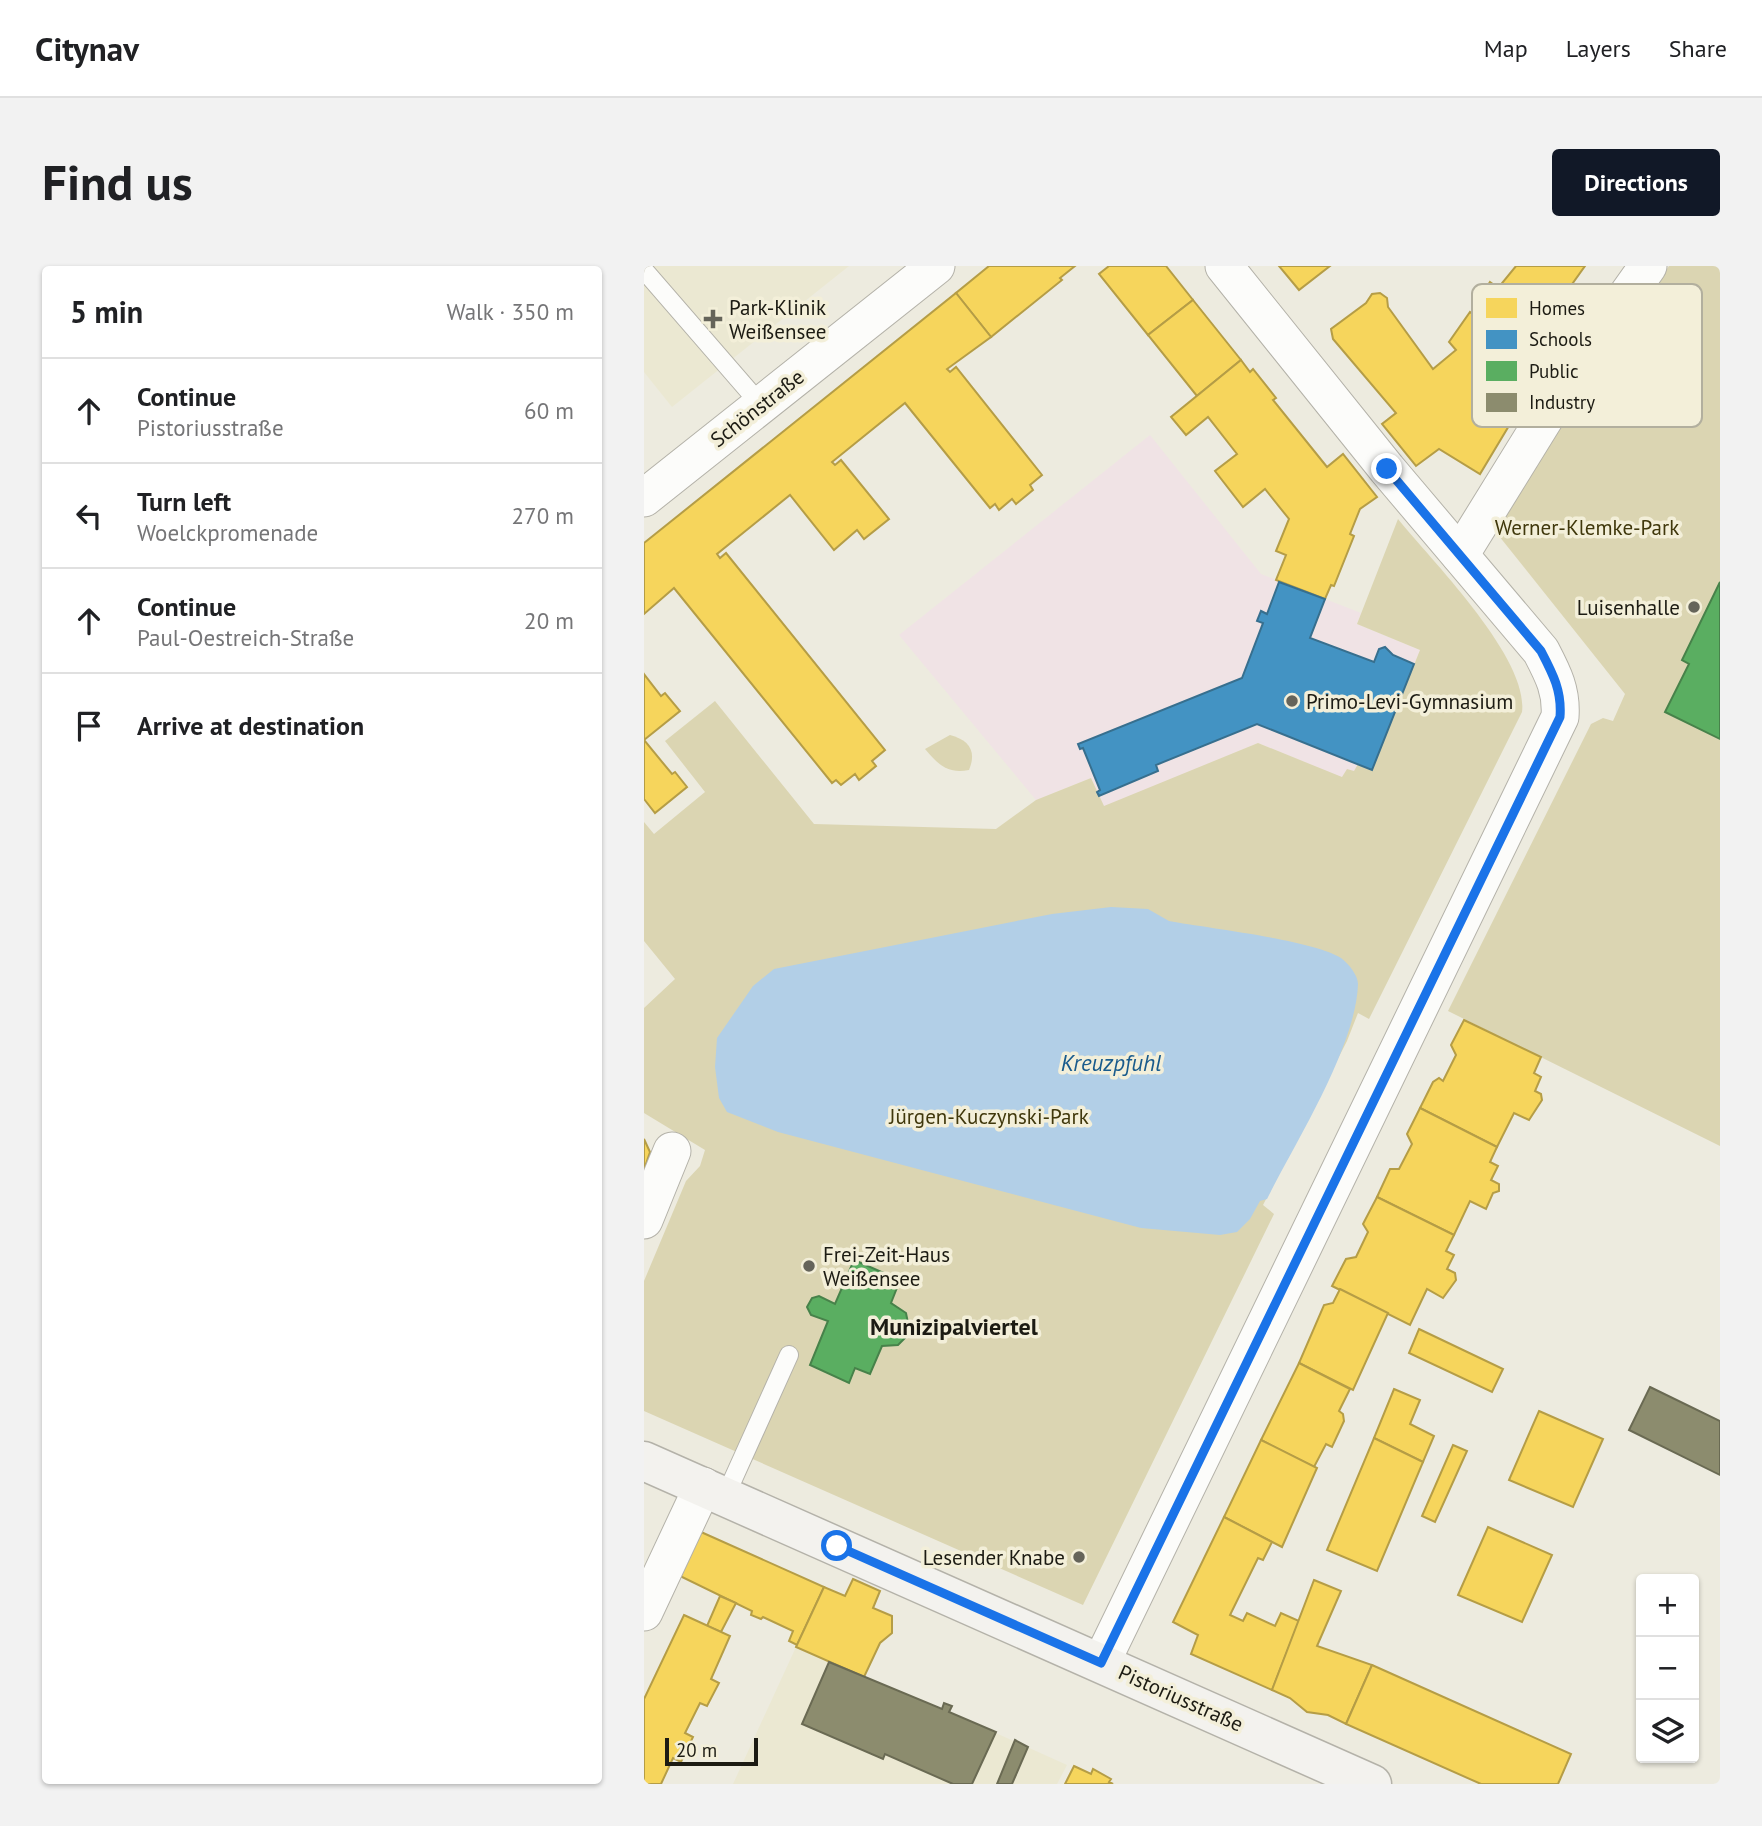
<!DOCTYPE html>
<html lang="en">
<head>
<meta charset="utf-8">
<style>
	body { margin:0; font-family:"PT Sans",sans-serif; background:#f2f2f2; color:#202124 }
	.controls { position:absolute; right:21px; bottom:21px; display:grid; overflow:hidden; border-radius:7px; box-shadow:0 2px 5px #0004 }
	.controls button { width:63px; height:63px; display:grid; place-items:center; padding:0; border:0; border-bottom:2px solid #e0e0e0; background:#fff; color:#202124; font:35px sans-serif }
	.scale { position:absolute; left:21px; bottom:18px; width:93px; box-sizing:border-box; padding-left:7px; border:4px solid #1c1b13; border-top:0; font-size:19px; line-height:24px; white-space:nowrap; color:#1c1b13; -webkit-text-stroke:5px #f3efd9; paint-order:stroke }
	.stop { position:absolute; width:21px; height:21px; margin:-16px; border:5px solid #1a73e8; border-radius:50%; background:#fff }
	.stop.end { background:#1a73e8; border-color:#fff; box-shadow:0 2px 7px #0008 }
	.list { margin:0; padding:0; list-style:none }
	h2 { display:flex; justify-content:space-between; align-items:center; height:91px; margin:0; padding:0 28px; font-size:30px }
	h2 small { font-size:23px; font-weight:400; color:#757577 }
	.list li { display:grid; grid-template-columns:46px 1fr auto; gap:21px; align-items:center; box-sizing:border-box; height:105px; padding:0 28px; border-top:2px solid #e0e0e0 }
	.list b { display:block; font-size:26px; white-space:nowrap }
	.list p { margin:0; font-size:23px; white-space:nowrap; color:#757577 }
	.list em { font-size:23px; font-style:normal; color:#757577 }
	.icon { flex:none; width:38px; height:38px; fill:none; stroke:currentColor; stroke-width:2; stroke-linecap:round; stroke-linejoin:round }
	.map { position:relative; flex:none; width:1076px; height:1518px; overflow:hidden; border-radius:7px }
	header { display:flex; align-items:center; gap:42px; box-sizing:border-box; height:98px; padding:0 35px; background:#fff; border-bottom:2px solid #e0e0e0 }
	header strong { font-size:33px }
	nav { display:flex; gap:38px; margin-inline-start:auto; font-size:24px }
	.intro { display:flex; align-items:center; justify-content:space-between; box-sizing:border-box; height:168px; padding:0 42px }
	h1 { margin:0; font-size:49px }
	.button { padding:18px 32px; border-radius:7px; background:#111827; color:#fff; font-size:24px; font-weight:700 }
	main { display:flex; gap:42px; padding:0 42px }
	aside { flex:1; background:#fff; border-radius:7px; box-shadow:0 2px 5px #0004 }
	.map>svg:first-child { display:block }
	.built { fill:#ebe8d2 }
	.education { fill:#f0e3e5 }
	.green { fill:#dbd5b2 }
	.water { fill:#b2cfe7 }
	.homes { fill:#f6d55c; stroke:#b59d46; stroke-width:2 }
	.schools { fill:#4393c3; stroke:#376f8e; stroke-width:2 }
	.public { fill:#5aae61; stroke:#47824a; stroke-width:2 }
	.industry { fill:#8c8c6e; stroke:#6a6a53; stroke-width:2 }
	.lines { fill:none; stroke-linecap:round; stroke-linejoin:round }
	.lane-casing { stroke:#b4b2a9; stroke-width:20 }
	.street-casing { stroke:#b4b2a9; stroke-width:39 }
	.secondary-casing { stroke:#b4b2a9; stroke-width:41 }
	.lane { stroke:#fcfcfa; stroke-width:18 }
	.street { stroke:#fcfcfa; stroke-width:37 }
	.secondary { stroke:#f3f2ee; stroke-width:38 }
	.route { stroke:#1a73e8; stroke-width:9 }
	.poi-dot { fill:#65645a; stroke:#f3efd9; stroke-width:2.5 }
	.labels { text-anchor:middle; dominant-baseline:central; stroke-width:7; stroke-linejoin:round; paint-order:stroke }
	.poi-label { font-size:21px; fill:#1c1b13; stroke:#f3efd9; text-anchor:start }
	.street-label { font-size:21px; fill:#1c1b13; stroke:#f3efd9 }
	.park-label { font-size:21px; fill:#40380c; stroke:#f3efd9 }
	.water-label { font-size:23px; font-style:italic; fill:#195b8c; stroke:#f3efd9 }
	.quarter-label { font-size:24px; font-weight:bold; fill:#1c1b13; stroke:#f3efd9 }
	.key { fill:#f3efd9; stroke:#b2af9e; stroke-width:2 }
	.key-label { font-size:19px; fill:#1c1b13 }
</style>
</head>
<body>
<header>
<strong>Citynav</strong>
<nav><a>Map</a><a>Layers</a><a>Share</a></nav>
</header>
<div class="intro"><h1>Find us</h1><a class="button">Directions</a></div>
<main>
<aside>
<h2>5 min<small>Walk · 350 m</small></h2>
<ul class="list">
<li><svg class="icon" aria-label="ahead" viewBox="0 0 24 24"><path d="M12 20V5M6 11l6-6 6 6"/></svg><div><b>Continue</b><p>Pistoriusstraße</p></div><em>60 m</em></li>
<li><svg class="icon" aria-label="left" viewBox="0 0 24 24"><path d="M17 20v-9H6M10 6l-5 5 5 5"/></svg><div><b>Turn left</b><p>Woelckpromenade</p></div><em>270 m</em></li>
<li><svg class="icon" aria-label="ahead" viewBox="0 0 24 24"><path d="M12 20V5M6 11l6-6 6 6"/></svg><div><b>Continue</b><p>Paul-Oestreich-Straße</p></div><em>20 m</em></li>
<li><svg class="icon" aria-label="arrive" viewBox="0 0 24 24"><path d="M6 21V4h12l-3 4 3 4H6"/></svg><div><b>Arrive at destination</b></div></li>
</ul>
</aside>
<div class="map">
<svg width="1076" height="1518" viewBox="0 0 1076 1518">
	<rect width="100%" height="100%" fill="#edebdf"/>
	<!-- built -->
	<g class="built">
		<polygon points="0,0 205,0 28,141 0,106"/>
		<polygon points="152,1381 297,1443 300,1437 308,1440 305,1446 423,1499 413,1518 89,1518"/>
	</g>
	<!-- education -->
	<polygon class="education" points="506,169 617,308 717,347 713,358 776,384 728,504 710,505 699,512 614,477 460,541 447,512 392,534 255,369"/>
	<!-- green -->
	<g class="green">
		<polygon points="1025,0 1076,0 1076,880 804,745 947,458 959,452 969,455 981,428 851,265 932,132"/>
		<path d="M 754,253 C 788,295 885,392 878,446 L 725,753 L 714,747 L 703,775 L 619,939 L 630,948 L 439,1339 L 0,1145 L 0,1015 L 42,915 L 56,900 L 61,884 L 0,847 L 0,742 L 31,713 L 0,675 L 0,556 L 10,568 L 61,526 L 21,475 L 71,435 L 170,558 L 352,563 L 392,534 L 447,512 L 460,540 L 614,477 L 698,511 L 703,503 L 710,505 L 714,498 L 728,504 L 776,384 L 713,358 Z"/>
		<path d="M 306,469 C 325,474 333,485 325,504 C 303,508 295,499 281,483 Z"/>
	</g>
	<!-- water -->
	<path class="water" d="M 467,641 L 504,643 L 525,655 C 562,662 670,674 697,692 C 704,697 714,709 714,718 C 712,781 652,875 623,933 L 616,935 L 606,953 L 593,966 L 576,969 L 497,962 L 134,866 L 83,846 L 75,832 L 71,801 L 73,772 L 109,720 L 130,703 L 408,648 Z"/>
	<!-- homes -->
	<g class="homes">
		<polygon points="345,0 431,0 416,12 418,14 347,71 312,27"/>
		<polygon points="465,0 522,0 549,34 504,69 455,8"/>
		<polygon points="635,0 686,0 655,24"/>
		<polygon points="872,0 941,0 901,56 854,22"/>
		<polygon points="846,16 904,58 874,101 870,97 854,124 878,138 836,208 795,183 772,200 738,158 752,147 689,73 687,63 722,37 728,28 736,27 743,32 744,41 789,103 812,84 805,76 826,46 832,51 842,37 835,33"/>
		<polygon points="312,27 347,71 303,103 306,106 312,101 398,209 386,219 389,224 372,238 368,233 355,244 351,238 346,242 261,137 188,196 191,199 197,194 245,253 220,273 213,264 190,284 146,229 73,288 76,292 82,287 241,484 228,495 232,500 215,514 211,508 197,519 192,514 188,517 30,322 0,348 0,277"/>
		<polygon points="549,34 597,94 553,130 504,69"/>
		<polygon points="597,94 606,106 609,103 632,132 629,134 683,201 699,188 733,231 716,243 706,268 710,270 690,320 687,319 681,333 632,314 642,289 632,285 645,253 621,223 599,241 571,205 593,188 564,151 542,169 527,151"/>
		<polygon points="0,408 17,430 21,427 36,445 0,474"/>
		<polygon points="0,474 28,508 31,506 43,521 11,547 0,533"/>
		<polygon points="820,754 897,791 890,807 897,811 891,825 897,828 898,834 885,854 870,847 853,881 776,842 789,816 795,812 799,815 812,789 807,779"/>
		<polygon points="776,842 853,881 846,896 854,900 847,914 855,918 855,925 849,927 842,943 826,935 810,969 733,931 746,903 755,903 768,878 763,868"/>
		<polygon points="0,873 6,886 0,904"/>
		<polygon points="733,931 810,969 802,985 810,989 803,1003 811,1007 812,1014 799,1032 783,1023 766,1059 688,1020 702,993 712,991 724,966 719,958"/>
		<polygon points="696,1023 744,1047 709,1124 655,1097 680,1039 689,1037"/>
		<polygon points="775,1063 859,1103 848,1126 765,1087"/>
		<polygon points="655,1097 706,1123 695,1145 699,1148 700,1155 688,1181 682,1178 670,1201 617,1174"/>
		<polygon points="750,1123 776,1134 766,1158 790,1170 779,1196 730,1172"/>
		<polygon points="895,1145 959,1173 929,1241 865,1214"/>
		<polygon points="730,1172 779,1196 733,1305 683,1284"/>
		<polygon points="617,1174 673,1202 638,1281 580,1251"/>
		<polygon points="809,1179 823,1185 791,1256 778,1250"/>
		<polygon points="580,1251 628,1276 619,1294 614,1292 586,1349 599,1355 603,1347 631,1360 637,1347 655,1355 628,1424 547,1388 554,1369 529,1356"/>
		<polygon points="844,1261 908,1289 878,1356 814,1329"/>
		<polygon points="57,1266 180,1321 153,1379 145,1375 149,1365 119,1351 117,1353 107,1349 108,1345 36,1310"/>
		<polygon points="209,1313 236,1325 229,1342 248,1350 248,1367 236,1377 220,1411 152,1381 180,1321 201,1330"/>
		<polygon points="670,1314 697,1325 673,1380 728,1399 702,1458 684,1449 663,1446 646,1432 628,1424"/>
		<polygon points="76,1330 92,1337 77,1366 63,1360"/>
		<polygon points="40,1349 86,1370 67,1413 75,1417 63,1440 56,1437 41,1467 49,1471 37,1496 29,1492 17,1518 0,1518 0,1433"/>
		<polygon points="728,1399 927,1488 914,1518 837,1518 702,1458"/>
		<polygon points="430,1500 447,1508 449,1503 467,1513 465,1516 469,1518 421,1518"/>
	</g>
	<!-- schools -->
	<polygon class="schools" points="635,316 681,333 666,372 730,396 735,383 741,381 749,389 770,398 728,504 613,458 512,499 514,505 455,530 453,526 456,524 439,482 436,483 434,478 598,412 619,357 613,355 617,345 623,348"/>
	<!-- public -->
	<g class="public">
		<polygon points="1076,316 1076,473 1021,446 1045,398 1038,394"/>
		<polygon points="210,994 256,1014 247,1037 262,1047 266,1067 254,1079 238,1080 226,1108 211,1102 205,1117 166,1099 184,1055 167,1049 163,1041 168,1032 175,1030 191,1038"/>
	</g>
	<!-- industry -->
	<g class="industry">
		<polygon points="1006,1121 1076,1155 1076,1209 985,1164"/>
		<polygon points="185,1396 298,1443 300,1437 308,1440 305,1446 352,1466 328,1518 309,1518 241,1488 239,1493 158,1458"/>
		<polygon points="371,1474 384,1481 368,1518 353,1518"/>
	</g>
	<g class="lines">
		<defs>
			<g id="lane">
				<polyline points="0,4 117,139"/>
				<polyline points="81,1231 145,1089"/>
			</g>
			<g id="street">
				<polyline points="0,232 292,0"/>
				<polyline points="816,289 931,103 1004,0"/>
				<polyline points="0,954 28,885"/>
				<polyline points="0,1346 59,1220"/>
				<path d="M 457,1397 L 916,451 C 918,425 909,408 897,385 L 743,203 L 580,0"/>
			</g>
			<polyline id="secondary" points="0,1195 728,1518"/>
		</defs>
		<!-- lane casing -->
		<use href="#lane" class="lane-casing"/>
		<!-- street casing -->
		<use href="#street" class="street-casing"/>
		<!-- secondary casing -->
		<use href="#secondary" class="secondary-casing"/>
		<!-- lane -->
		<use href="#lane" class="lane"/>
		<!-- street -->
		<use href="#street" class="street"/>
		<!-- secondary -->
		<use href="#secondary" class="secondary"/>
	</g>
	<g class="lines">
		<!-- route -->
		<path class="route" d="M 193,1280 L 457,1397 L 916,451 C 918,425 909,408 897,385 L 743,203"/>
	</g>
	<!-- markers -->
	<g class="poi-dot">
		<path d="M65.5 42.5h7v7h7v7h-7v7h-7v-7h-7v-7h7z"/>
		<circle cx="1050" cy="341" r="7"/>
		<circle cx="648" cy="435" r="7"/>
		<circle cx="165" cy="1000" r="7"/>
		<circle cx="435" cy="1291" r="7"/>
	</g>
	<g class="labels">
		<!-- poi labels -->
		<g class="poi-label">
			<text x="85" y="41">Park-Klinik<tspan x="85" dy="24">Weißensee</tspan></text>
			<text x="1036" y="341" text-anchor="end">Luisenhalle</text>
			<text x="662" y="435">Primo-Levi-Gymnasium</text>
			<text x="179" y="988">Frei-Zeit-Haus<tspan x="179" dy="24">Weißensee</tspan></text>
			<text x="421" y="1291" text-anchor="end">Lesender Knabe</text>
		</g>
		<!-- street labels -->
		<g class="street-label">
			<text transform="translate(113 142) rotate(-38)">Schönstraße</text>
			<text transform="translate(537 1432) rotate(24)">Pistoriusstraße</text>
		</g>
		<!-- park labels -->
		<g class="park-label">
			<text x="943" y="261">Werner-Klemke-Park</text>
			<text x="345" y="850">Jürgen-Kuczynski-Park</text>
		</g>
		<!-- water labels -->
		<g class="water-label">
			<text x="467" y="796">Kreuzpfuhl</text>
		</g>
		<!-- quarter labels -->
		<g class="quarter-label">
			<text x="310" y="1060">Munizipalviertel</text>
		</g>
	</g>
	<!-- legend -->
	<rect x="828" y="18" width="230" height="143" rx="10" class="key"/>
	<rect x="842" y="32" width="31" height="20" fill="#f6d55c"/>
	<rect x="842" y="64" width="31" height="19" fill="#4393c3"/>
	<rect x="842" y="95" width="31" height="20" fill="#5aae61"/>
	<rect x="842" y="127" width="31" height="19" fill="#8c8c6e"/>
	<g class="key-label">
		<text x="885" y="49">Homes</text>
		<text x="885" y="80">Schools</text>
		<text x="885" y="112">Public</text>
		<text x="885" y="143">Industry</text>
	</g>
</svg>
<div class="controls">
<button>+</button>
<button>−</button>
<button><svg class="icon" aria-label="layers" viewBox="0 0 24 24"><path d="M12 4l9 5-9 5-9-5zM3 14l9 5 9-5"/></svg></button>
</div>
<div class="scale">20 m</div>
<div class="stop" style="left:193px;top:1280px"></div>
<div class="stop end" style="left:743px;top:203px"></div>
</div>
</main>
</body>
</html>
